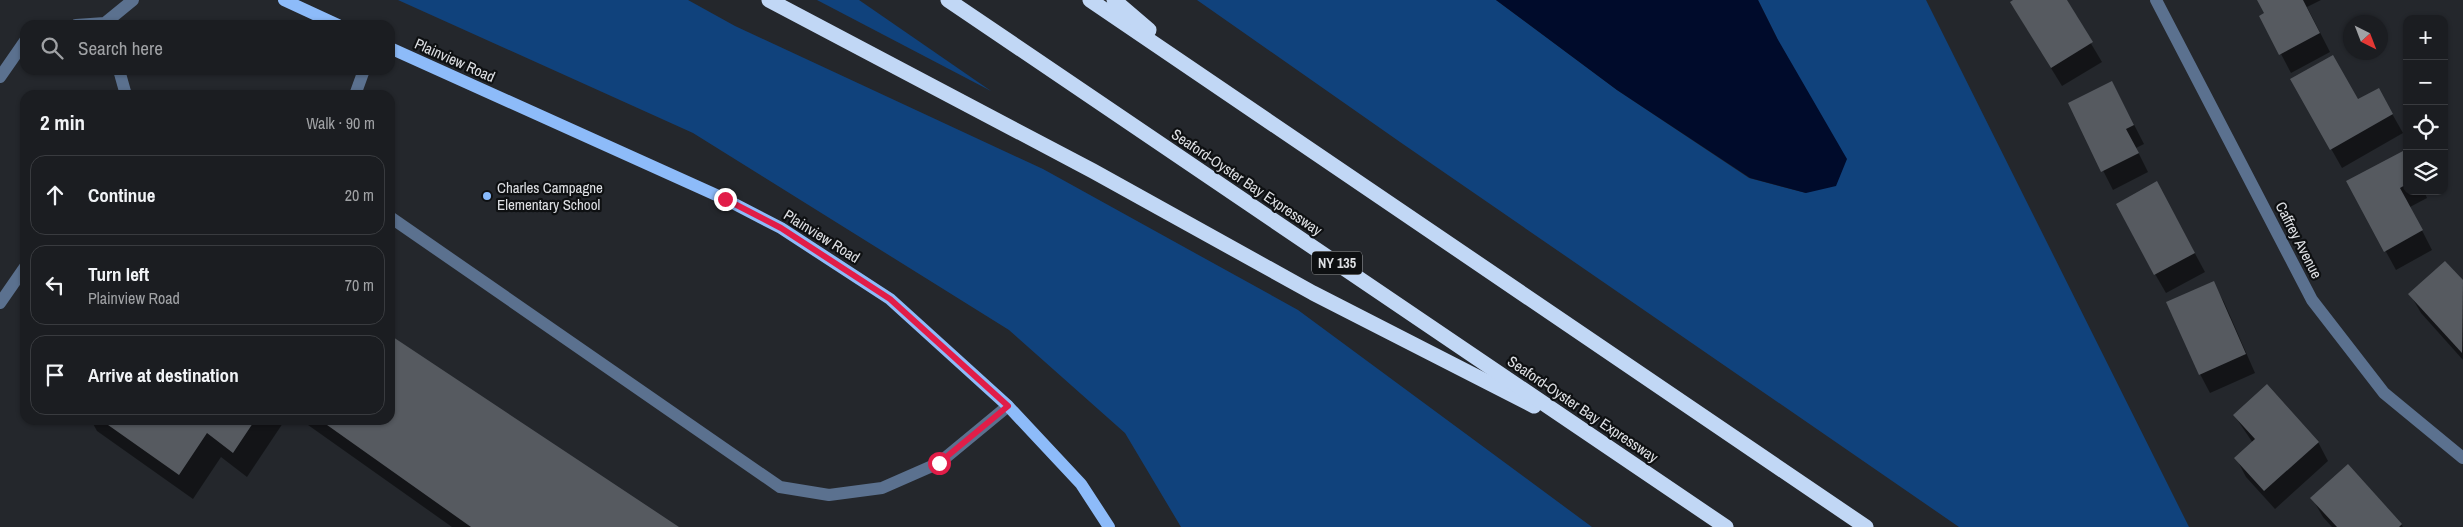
<!DOCTYPE html>
<html lang="en">
<head>
<meta charset="utf-8">
<style>
	body { margin:0; font-family:"Archivo Narrow",sans-serif; background:#282a2e; color:#f1f3f6 }
	.controls { position:absolute; right:15px; top:15px; display:grid; overflow:hidden; border-radius:10px; box-shadow:0 1px 4px #0004 }
	.controls button { width:45px; height:45px; display:grid; place-items:center; padding:0; border:0; border-bottom:1px solid #393b3f; background:#1b1d21; color:#f1f3f6; font:25px sans-serif }
	.compass { position:absolute; left:2343px; top:15px; width:45px; height:45px; border-radius:50%; background:#1b1d21; box-shadow:0 1px 4px #0004; rotate:138deg }
	.stop { position:absolute; width:15px; height:15px; margin:-11px; border:4px solid #e11d48; border-radius:50%; background:#fff }
	.stop.end { background:#e11d48; border-color:#fff; box-shadow:0 1px 5px #0008 }
	.list { margin:0; padding:0; list-style:none }
	h2 { display:flex; justify-content:space-between; align-items:center; height:65px; margin:0; padding:0 20px; font-size:21px }
	h2 small { font-size:16px; font-weight:400; color:#a0a2a5 }
	.list li { display:grid; grid-template-columns:32px 1fr auto; gap:15px; align-items:center; box-sizing:border-box; height:80px; margin:0 10px 10px; padding:0 10px; border:1px solid #393b3f; border-radius:15px }
	.list b { display:block; font-size:19px; white-space:nowrap }
	.list p { margin:0; font-size:16px; white-space:nowrap; color:#a0a2a5 }
	.list em { font-size:16px; font-style:normal; color:#a0a2a5 }
	.icon { flex:none; width:28px; height:28px; fill:none; stroke:currentColor; stroke-width:2; stroke-linecap:round; stroke-linejoin:round }
	.map { position:relative; flex:none; width:2463px; height:527px; overflow:hidden }
	.search { position:absolute; background:#1b1d21; box-shadow:0 1px 4px #0004; left:20px; top:20px; width:375px; height:55px; display:flex; align-items:center; gap:12px; box-sizing:border-box; padding:0 18px; border-radius:15px; color:#a0a2a5; font-size:19px }
	.panel { position:absolute; background:#1b1d21; box-shadow:0 1px 4px #0004; left:20px; top:90px; width:375px; height:335px; border-radius:15px }
	.map>svg:first-child { display:block }
	.green { fill:#10427c }
	.water { fill:#000b2b }
	.shadow { fill:#0007 }
	.building { fill:#565a60 }
	.lines { fill:none; stroke-linecap:round; stroke-linejoin:round }
	.minor { stroke:#5b718f; stroke-width:12 }
	.major { stroke:#8dbbf9; stroke-width:12 }
	.highway { stroke:#c1d7f5; stroke-width:15 }
	.route { stroke:#e11d48; stroke-width:6 }
	.poi-dot { fill:#88bafc; stroke:#0e1012; stroke-width:2 }
	.labels { text-anchor:middle; dominant-baseline:central; stroke-width:4.5; stroke-linejoin:round; paint-order:stroke }
	.shield { fill:#0e1012; stroke:#a0a2a5; stroke-width:1 }
	.shield-label { font-size:14px; font-weight:bold; fill:#dee0e4 }
	.street-label { font-size:15px; fill:#dee0e4; stroke:#0e1012 }
	.poi-label { font-size:15px; fill:#dee0e4; stroke:#0e1012; text-anchor:start }
</style>
</head>
<body>
<div class="map">
<svg width="2463" height="527" viewBox="0 0 2463 527">
	<rect width="100%" height="100%" fill="#24272c"/>
	<!-- green -->
	<g class="green">
		<polygon points="398,0 688,0 735,26 1043,169 1298,310 1592,527 1181,527 1125,433 1009,330 693,133"/>
		<polygon points="817,0 859,0 991,91"/>
		<polygon points="1197,0 1496,0 1617,90 1749,178 1806,193 1777,38 1758,0 1926,0 2189,527 1959,527 1400,142"/>
	</g>
	<!-- water -->
	<polygon class="water" points="1496,0 1758,0 1777,38 1847,159 1836,186 1806,193 1750,178 1617,90"/>
	<!-- shadow -->
	<g class="shadow">
		<polygon points="2016,0 2065,0 2102,62 2062,86 2022,21"/>
		<polygon points="2259,0 2321,0 2307,7 2330,52 2291,73 2261,16 2266,14"/>
		<polygon points="2292,80 2357,101 2378,89 2403,133 2342,168"/>
		<polygon points="2112,82 2144,144 2136,148 2148,172 2113,190 2069,104"/>
		<polygon points="2407,160 2407,191 2424,191 2427,198 2410,207 2432,250 2396,270 2348,182"/>
		<polygon points="2167,202 2205,272 2166,293 2155,274"/>
		<polygon points="2445,262 2463,282 2463,360 2421,313 2410,294"/>
		<polygon points="2213,283 2224,302 2255,373 2210,393 2200,374"/>
		<polygon points="390,336 677,527 452,527 301,420 390,420"/>
		<polygon points="2234,415 2318,442 2328,461 2275,509 2246,477 2236,458 2253,443"/>
		<polygon points="91,420 285,420 247,477 221,457 193,499 97,431"/>
		<polygon points="2312,498 2401,524 2403,527 2332,527 2323,517"/>
	</g>
	<!-- building -->
	<g class="building">
		<polygon points="2013,0 2067,0 2093,42 2051,68 2010,2"/>
		<polygon points="2257,0 2303,0 2320,33 2279,55 2259,16 2264,13"/>
		<polygon points="2333,55 2358,99 2379,88 2393,114 2330,150 2290,79"/>
		<polygon points="2112,81 2134,125 2126,129 2139,153 2101,172 2068,103"/>
		<polygon points="2403,151 2407,158 2407,184 2400,188 2423,230 2384,252 2346,181"/>
		<polygon points="2157,181 2195,253 2154,275 2116,204"/>
		<polygon points="2445,261 2463,280 2462,353 2408,294"/>
		<polygon points="2214,281 2246,354 2199,375 2166,302"/>
		<polygon points="390,335 679,527 471,527 320,420 390,420"/>
		<polygon points="2267,384 2319,442 2264,491 2234,458 2255,439 2233,415"/>
		<polygon points="101,420 255,420 233,453 207,433 179,475"/>
		<polygon points="2348,464 2402,524 2399,527 2337,527 2310,498"/>
	</g>
	<g class="lines">
		<!-- minor -->
		<g class="minor">
			<polyline points="2156,0 2312,300 2384,393 2463,458"/>
			<polyline points="76,25 105,23 133,0"/>
			<polyline points="119,70 126,95"/>
			<polyline points="0,77 25,41"/>
			<polyline points="355,95 364,70"/>
			<polyline points="390,217 780,487 829,495 882,488 939,463 1008,406"/>
			<polyline points="0,303 25,267"/>
		</g>
		<!-- major -->
		<g class="major">
			<polyline points="284,0 338,25"/>
			<polyline points="390,48 725,199 781,228 890,299 1008,406 1081,484 1109,527"/>
		</g>
		<!-- highway -->
		<g class="highway">
			<polyline points="769,0 1093,171 1313,293 1534,406"/>
			<polyline points="948,0 1726,527"/>
			<polyline points="1090,0 1866,527"/>
			<polyline points="1114,0 1149,30"/>
		</g>
	</g>
	<g class="lines">
		<!-- route -->
		<polyline class="route" points="725,199 781,228 890,299 1008,406 939,463"/>
	</g>
	<!-- markers -->
	<circle class="poi-dot" cx="487" cy="196" r="5"/>
	<g class="labels">
		<!-- shield labels -->
		<rect class="shield" x="1312" y="251.5" width="50" height="23" rx="4"/>
		<g class="shield-label">
			<text x="1337" y="263">NY 135</text>
		</g>
		<!-- street labels -->
		<g class="street-label">
			<text transform="translate(455 60) rotate(24)">Plainview Road</text>
			<text transform="translate(1247 182) rotate(34)">Seaford-Oyster Bay Expressway</text>
			<text transform="translate(822 236) rotate(32)">Plainview Road</text>
			<text transform="translate(2299 240) rotate(63)">Caffrey Avenue</text>
			<text transform="translate(1583 409) rotate(34)">Seaford-Oyster Bay Expressway</text>
		</g>
		<!-- poi labels -->
		<g class="poi-label">
			<text x="497" y="187">Charles Campagne<tspan x="497" dy="17">Elementary School</tspan></text>
		</g>
	</g>
</svg>
<div class="controls">
<button>+</button>
<button>−</button>
<button><svg class="icon" aria-label="locate" viewBox="0 0 24 24"><circle cx="12" cy="12" r="6"/><path d="M12 2v4M12 18v4M2 12h4M18 12h4"/></svg></button>
<button><svg class="icon" aria-label="layers" viewBox="0 0 24 24"><path d="M12 4l9 5-9 5-9-5zM3 14l9 5 9-5"/></svg></button>
</div>
<svg class="compass" viewBox="-18 -18 36 36"><path d="M0-13l5 13h-10z" fill="#e53935"/><path d="M0 13l5-13h-10z" fill="#a0a2a5"/></svg>
<div class="stop" style="left:939px;top:463px"></div>
<div class="stop end" style="left:725px;top:199px"></div>
<div class="search"><svg class="icon" aria-label="search" viewBox="0 0 24 24"><circle cx="10" cy="10" r="6"/><path d="M15 15l6 6"/></svg>Search here</div>
<section class="panel">
<h2>2 min<small>Walk · 90 m</small></h2>
<ul class="list">
<li><svg class="icon" aria-label="ahead" viewBox="0 0 24 24"><path d="M12 20V5M6 11l6-6 6 6"/></svg><div><b>Continue</b></div><em>20 m</em></li>
<li><svg class="icon" aria-label="left" viewBox="0 0 24 24"><path d="M17 20v-9H6M10 6l-5 5 5 5"/></svg><div><b>Turn left</b><p>Plainview Road</p></div><em>70 m</em></li>
<li><svg class="icon" aria-label="arrive" viewBox="0 0 24 24"><path d="M6 21V4h12l-3 4 3 4H6"/></svg><div><b>Arrive at destination</b></div></li>
</ul>
</section>
</div>
</body>
</html>
